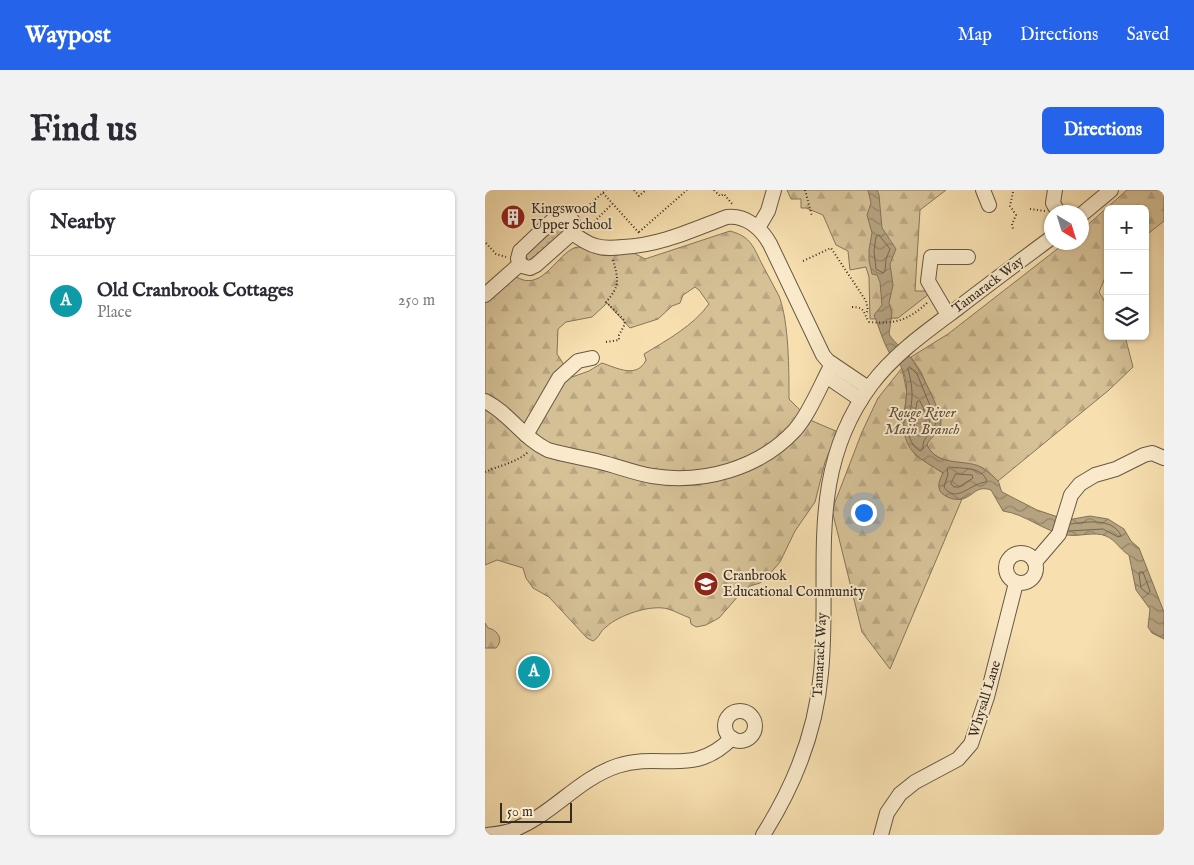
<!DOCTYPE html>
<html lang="en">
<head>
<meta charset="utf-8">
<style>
	body { margin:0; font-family:"IM FELL English",serif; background:#f2f2f3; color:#2b2b33 }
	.controls { position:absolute; right:15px; top:15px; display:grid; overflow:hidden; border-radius:8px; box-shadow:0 1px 4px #0004 }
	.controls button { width:45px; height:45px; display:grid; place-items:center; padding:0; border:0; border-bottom:1px solid #e1e1e2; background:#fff; color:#2b2b33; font:25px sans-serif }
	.compass { position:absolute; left:559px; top:15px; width:45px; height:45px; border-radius:50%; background:#fff; box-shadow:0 1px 4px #0004; rotate:142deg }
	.scale { position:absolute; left:15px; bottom:12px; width:72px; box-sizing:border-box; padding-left:5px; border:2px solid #342c22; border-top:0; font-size:14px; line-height:18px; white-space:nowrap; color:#342c22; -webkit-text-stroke:4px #faeacb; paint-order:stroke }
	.you { position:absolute; left:378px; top:322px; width:18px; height:18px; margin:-12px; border:4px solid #fff; border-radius:50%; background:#1a73e8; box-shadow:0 0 0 8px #1a73e833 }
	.badge { display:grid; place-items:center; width:32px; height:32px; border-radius:50%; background:#2563eb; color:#fff; font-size:16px; font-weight:700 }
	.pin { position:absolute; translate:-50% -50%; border:2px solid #fff; box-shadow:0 1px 5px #0006 }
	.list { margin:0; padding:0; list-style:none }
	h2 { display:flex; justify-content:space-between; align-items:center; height:65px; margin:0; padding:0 20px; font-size:21px }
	h2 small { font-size:16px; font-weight:400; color:#7c7c81 }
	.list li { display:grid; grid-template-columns:32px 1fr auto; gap:15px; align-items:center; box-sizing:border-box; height:90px; padding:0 20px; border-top:1px solid #e1e1e2 }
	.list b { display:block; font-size:19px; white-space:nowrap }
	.list p { margin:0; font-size:16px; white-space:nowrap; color:#7c7c81 }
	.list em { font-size:16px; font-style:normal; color:#7c7c81 }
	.icon { flex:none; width:28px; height:28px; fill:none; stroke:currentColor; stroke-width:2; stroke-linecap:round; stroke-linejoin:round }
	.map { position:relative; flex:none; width:679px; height:645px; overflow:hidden; border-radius:8px }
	header { display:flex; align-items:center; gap:30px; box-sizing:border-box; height:70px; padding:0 25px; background:#2563eb; color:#fff }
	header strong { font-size:24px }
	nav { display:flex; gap:28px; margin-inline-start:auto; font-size:18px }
	.intro { display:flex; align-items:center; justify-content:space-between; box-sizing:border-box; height:120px; padding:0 30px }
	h1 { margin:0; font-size:35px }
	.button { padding:12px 22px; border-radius:8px; background:#2563eb; color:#fff; font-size:18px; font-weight:700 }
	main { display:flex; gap:30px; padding:0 30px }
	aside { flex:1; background:#fff; border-radius:8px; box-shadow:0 1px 4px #0004 }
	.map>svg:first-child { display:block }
	.grass { fill:url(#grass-dots); stroke:#85765c }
	.forest { fill:url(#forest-firs); stroke:#85765c; fill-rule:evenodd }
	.water { fill:url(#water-waves); stroke:#81735a }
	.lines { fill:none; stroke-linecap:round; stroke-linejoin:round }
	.shore { stroke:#746750; stroke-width:1 }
	.minor-casing { stroke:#655945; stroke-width:16 }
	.path { stroke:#342c22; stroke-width:2; stroke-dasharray:1 2.5; stroke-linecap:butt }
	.minor { stroke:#faeacb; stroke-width:14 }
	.labels { text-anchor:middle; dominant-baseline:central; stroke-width:4; stroke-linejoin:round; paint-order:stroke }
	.poi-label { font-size:14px; fill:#342c22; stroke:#faeacb; text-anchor:start }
	.street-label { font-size:14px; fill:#342c22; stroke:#faeacb }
	.water-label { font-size:15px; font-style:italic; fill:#5b4f3e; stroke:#faeacb }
</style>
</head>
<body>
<header>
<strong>Waypost</strong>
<nav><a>Map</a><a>Directions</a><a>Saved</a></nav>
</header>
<div class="intro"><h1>Find us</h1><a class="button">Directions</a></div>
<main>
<aside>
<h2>Nearby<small></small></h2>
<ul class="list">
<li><span class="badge" style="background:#0f9aa8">A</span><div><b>Old Cranbrook Cottages</b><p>Place</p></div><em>250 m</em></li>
</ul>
</aside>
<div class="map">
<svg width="679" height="645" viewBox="0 0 679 645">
	<defs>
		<pattern id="grass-dots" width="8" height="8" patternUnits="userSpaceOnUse" patternTransform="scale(1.25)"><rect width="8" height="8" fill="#d6c197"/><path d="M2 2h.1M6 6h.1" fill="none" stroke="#b8a682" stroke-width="1.8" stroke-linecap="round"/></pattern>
		<pattern id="forest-firs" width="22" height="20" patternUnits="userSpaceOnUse" patternTransform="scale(1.25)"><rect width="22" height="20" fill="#d6c197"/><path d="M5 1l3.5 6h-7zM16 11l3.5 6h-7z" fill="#b8a682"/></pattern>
		<pattern id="water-waves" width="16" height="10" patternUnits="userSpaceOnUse" patternTransform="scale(1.25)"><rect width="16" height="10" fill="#b5a27f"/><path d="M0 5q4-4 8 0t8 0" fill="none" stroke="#948468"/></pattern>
	</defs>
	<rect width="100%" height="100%" fill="#f7dfaf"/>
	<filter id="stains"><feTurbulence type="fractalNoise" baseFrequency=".004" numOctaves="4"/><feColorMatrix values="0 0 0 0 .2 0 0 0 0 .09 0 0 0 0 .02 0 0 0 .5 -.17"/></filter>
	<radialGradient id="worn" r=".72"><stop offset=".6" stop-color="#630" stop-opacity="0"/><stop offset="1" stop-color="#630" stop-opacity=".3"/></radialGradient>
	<!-- grass -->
	<polygon class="grass" points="75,35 79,37 81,41 49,71 43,71 41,65 42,63"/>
	<!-- forest -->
	<g class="forest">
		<polygon points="302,0 461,0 435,20 430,101 441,101 444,104 413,128 385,129 384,87 381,77 365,80 363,61 351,55 338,25 321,18 316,18 316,9 306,9"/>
		<path d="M 642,0 L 679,0 L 679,31 L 660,46 L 660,19 L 623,19 L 623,81 L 614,102 L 623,117 L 623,146 L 640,146 L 648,177 L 624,200 L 513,291 C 508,287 503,281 498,278 C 481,270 452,277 442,255 L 443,250 L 453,241 L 456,229 L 436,182 L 426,167 L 463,144 L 580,53 L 596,52 L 597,40 Z"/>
		<path d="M 245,41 C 267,47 268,57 278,76 C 283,86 289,96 294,106 C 304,132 304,180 304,209 L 325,230 L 353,242 L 340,272 L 330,312 L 310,341 L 295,372 L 282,387 L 275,393 L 265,396 L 255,404 L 234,428 L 221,435 L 211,437 L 206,434 L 205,428 C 197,425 190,421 183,419 C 166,414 134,425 121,437 C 115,441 115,447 108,451 L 102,448 L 64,407 L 48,398 L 41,388 L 38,378 L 12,370 L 0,375 L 0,111 L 30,86 C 55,103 69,69 87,59 C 95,54 101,60 109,63 C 122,68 133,65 147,62 L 160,69 ZM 210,97 L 214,100 L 224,114 C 208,136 182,150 159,164 L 161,170 C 152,189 132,178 117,173 L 104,181 L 87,187 L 72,164 L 73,139 L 81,132 L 107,127 L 122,113 L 145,138 L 173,129 L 187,116 L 195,113 L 198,105 Z"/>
		<polygon points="417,178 422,203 418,229 430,265 458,283 454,295 466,308 477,309 405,479 377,442 347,320 377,242 393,208"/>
		<path d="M 0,433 L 3,438 C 13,440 19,450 11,458 L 0,458 Z"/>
	</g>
	<!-- water -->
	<path class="water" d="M 383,0 L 392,0 L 394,5 L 397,38 L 411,59 L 405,74 L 408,95 L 404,113 L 407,123 L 404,144 C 409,153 419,159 425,167 C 433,175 457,223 456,233 C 456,243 445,246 442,255 C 451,275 474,270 491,275 C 496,276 510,287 513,291 C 515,294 515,299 517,302 L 552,320 L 582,330 L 605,326 L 623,329 L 639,339 L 646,351 L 654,358 L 679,422 L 679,449 L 667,443 L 663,437 L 665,419 L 651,400 L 644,365 C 635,360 631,350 621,346 C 609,341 595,347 582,345 C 559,342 541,324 518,321 L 506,300 C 491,295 489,306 477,309 C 469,311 455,306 454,298 C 453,293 456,287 458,283 C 449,277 437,271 429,263 C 406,238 431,207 417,179 C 415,173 409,169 405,164 C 398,152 394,137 389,125 L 397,115 L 395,92 L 392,85 L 387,84 L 384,71 L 384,60 L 387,43 L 382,25 L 386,13 Z"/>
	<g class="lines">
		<!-- shore -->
		<g class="shore">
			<polygon points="394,45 405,59 401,69 400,81 398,83 391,79 389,61 391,47"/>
			<path d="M 425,177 L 432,184 L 451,230 C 451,243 436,245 438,259 L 435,261 C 414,247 428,222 427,203 C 427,195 425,187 423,179 Z"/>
			<polygon points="435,211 445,232 432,245 430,242 429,230 432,212"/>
			<path d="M 464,277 C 478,279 496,276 502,291 C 499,293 494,293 491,295 C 480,300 469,311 459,297 L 463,284 L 462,279 Z"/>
			<polygon points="471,284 487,285 488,288 474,297 469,297 466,294"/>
			<path d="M 584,341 L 618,339 L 633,347 L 636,346 C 628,327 601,332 586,334"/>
			<polygon points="655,382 658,382 665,401 663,404 656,398 654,384"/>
		</g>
		<defs>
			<g id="minor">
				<polyline points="498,0 504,15"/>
				<polyline points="570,0 568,13 573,22"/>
				<path d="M 77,25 C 87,26 92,34 87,43 L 51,75 L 45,78 L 37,76 L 33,69 L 35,61 L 71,27 Z"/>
				<polyline points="596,25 626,0"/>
				<polyline points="273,38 283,21 289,0"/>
				<path d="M 87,43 C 95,48 102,54 111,56 C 120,59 129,58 138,57 C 176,55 207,40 242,27 C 261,25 276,38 285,54 L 338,165 L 343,171 L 383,198"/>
				<polyline points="0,105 35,74"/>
				<polyline points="463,125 443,91 446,67 483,67"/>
				<polyline points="341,186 376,210"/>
				<path d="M 0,211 C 24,223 38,248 63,260 C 81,265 98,268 115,272 C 132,276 149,283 167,286 C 218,294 274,279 310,240 C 325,223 336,194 347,174"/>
				<polyline points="41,245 74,188 93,171 107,168"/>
				<circle cx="536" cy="378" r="15"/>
				<polyline points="550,372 574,344 586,305 595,294 610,285 631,279 659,265 667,263 679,268"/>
				<circle cx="255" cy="536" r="15"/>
				<path d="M 2,645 C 10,644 20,643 28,640 C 67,625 93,589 132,576 C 178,561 207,588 247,548"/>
				<path d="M 278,645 C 309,596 331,542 336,483 C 346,382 319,285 386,195 C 409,164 442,141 473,118 C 504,94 535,71 566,48"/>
				<polyline points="396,645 402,623 415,604 430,592 473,569 486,554 502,507 531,393"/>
			</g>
		</defs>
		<!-- minor casing -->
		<use href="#minor" class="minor-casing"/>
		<!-- path -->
		<g class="path">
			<polyline points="149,0 154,6 161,0"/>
			<polyline points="229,0 235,6 239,4 248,15"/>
			<polyline points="320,0 327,26"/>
			<polyline points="528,2 525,16 531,25 527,34 528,39"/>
			<polyline points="118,3 155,44"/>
			<polyline points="545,19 560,21"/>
			<polyline points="97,21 121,0"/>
			<polyline points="102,39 127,14"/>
			<polyline points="154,42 202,0"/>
			<polyline points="1,53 11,64 21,67"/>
			<polyline points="318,71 346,58 381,111 383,120 381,124"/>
			<path d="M 367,117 C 381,117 378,123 384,132 C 410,134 423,131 443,112"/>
			<path d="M 121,152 L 134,150 L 134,145 L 140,134 L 139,130 L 121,112 C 136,95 133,90 128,69"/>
			<path d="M 0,282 C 13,276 33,272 43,262"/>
		</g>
		<!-- minor -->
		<use href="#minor" class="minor"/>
	</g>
	<!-- icons -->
	<defs>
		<symbol id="building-disc" viewBox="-11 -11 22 22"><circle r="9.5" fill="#8f2418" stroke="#faeacb"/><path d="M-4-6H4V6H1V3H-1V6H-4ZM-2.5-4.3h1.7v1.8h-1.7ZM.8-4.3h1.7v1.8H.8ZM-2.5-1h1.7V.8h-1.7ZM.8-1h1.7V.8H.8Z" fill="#fff"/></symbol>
		<symbol id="school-disc" viewBox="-11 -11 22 22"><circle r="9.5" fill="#8f2418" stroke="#faeacb"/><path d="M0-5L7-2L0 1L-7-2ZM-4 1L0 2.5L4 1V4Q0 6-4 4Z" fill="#fff"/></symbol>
	</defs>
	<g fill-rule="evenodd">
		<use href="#building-disc" x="14" y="13" width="28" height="28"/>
		<use href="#school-disc" x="207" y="380" width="28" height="28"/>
	</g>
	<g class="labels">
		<!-- poi labels -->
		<g class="poi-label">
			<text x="46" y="19">Kingswood<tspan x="46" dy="16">Upper School</tspan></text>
			<text x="238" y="386">Cranbrook<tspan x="238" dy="16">Educational Community</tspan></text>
		</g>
		<!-- street labels -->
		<g class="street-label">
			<text transform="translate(503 95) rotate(-37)">Tamarack Way</text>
			<text transform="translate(335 465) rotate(-87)">Tamarack Way</text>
			<text transform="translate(500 509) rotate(-73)">Whysall Lane</text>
		</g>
		<!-- water labels -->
		<g class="water-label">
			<text x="437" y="222">Rouge River<tspan x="437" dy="17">Main Branch</tspan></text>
		</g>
	</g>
	<rect width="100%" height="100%" filter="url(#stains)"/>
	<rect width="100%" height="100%" fill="url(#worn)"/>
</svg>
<div class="controls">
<button>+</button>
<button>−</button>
<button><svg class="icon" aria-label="layers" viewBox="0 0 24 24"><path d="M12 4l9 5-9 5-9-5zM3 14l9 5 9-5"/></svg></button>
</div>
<svg class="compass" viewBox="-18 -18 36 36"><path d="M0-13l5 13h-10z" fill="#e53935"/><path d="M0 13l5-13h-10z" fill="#7c7c81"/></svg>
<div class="scale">50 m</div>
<div class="you"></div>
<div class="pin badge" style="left:49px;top:482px;background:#0f9aa8">A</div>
</div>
</main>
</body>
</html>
